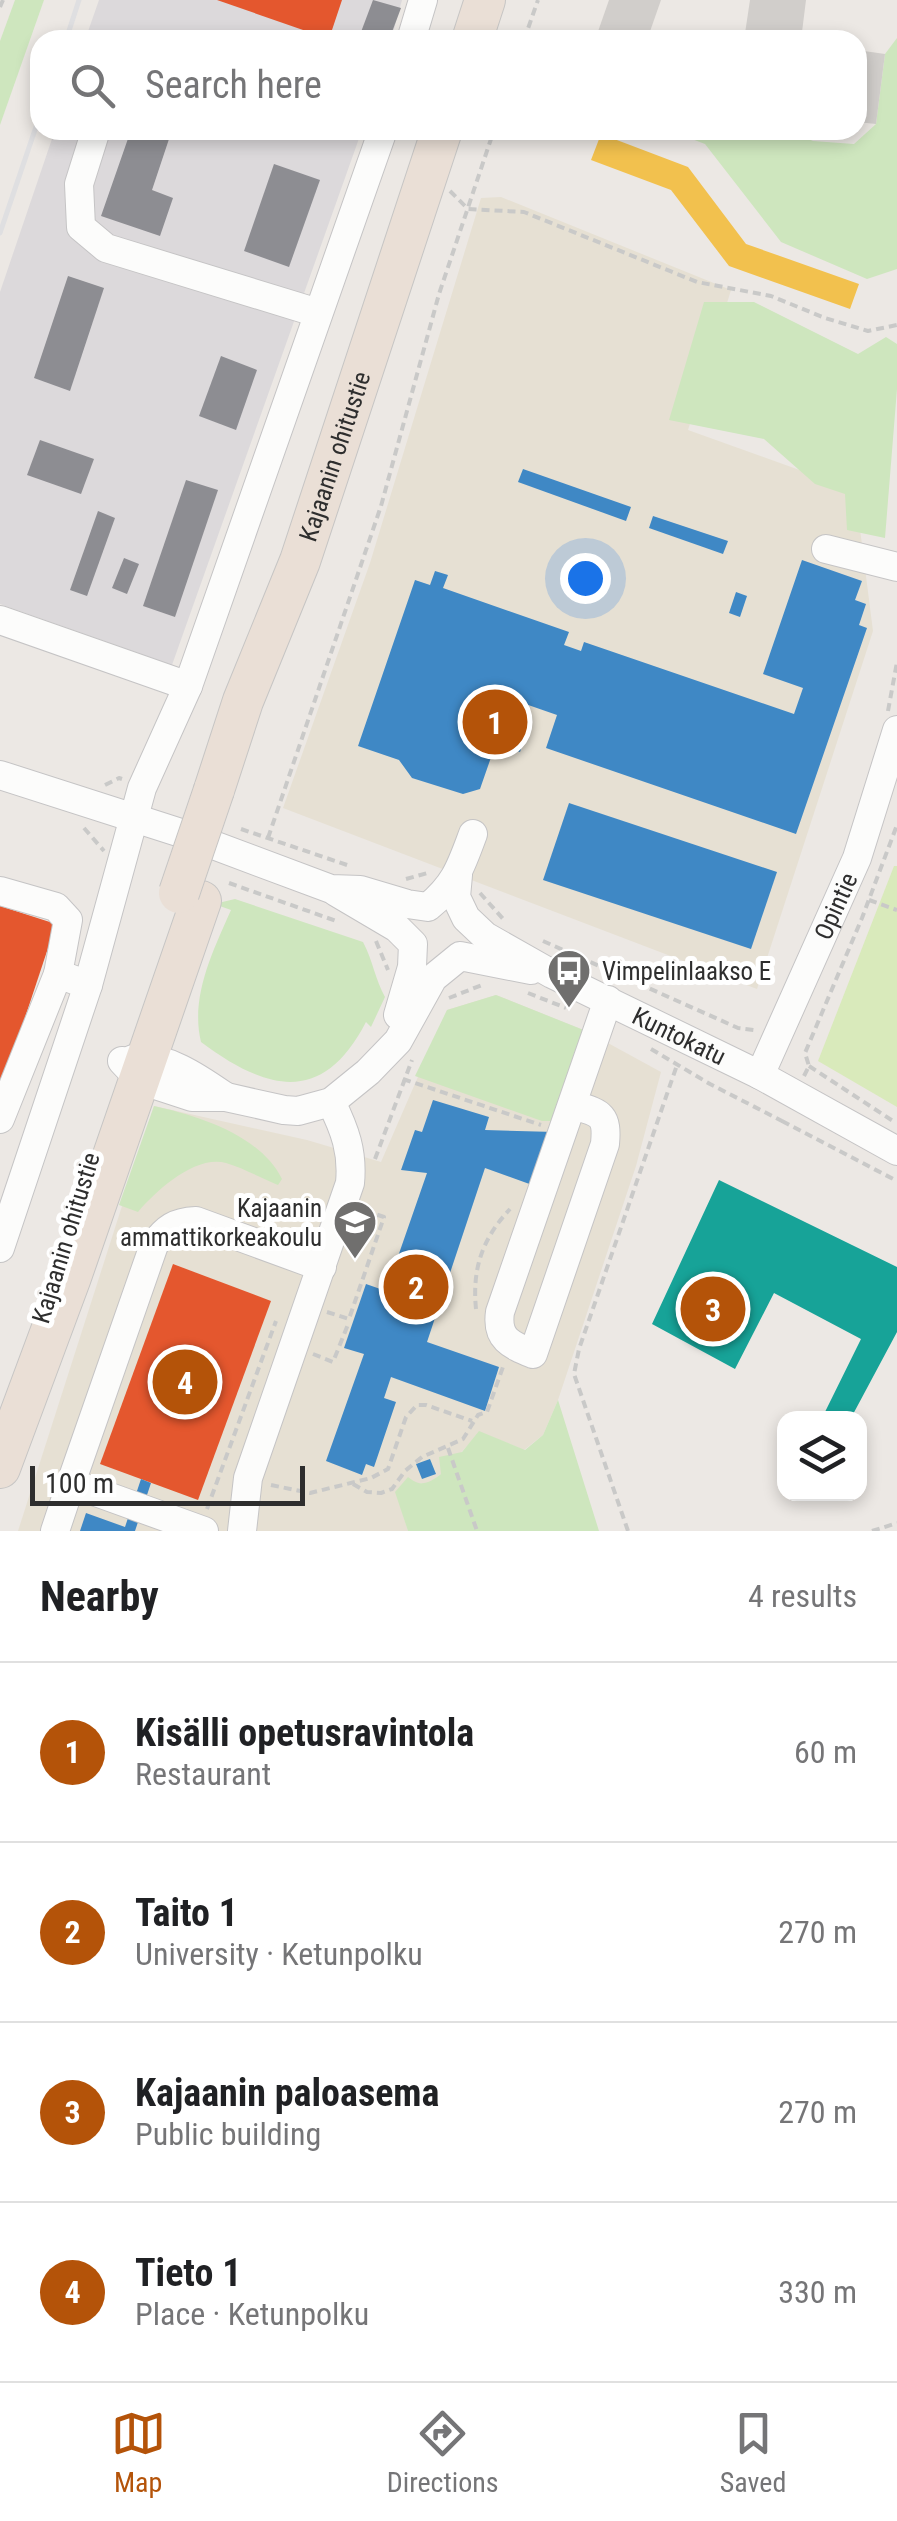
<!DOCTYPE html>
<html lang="en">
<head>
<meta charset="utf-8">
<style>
	body { margin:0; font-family:"Roboto Condensed",sans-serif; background:#f2f2f2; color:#202124 }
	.controls { position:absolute; right:30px; bottom:30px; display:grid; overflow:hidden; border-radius:20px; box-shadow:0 5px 15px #0003 }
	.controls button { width:90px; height:90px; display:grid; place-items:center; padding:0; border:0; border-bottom:2px solid #e0e0e0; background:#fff; color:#202124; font:50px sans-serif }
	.scale { position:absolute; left:30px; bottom:25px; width:275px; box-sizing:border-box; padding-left:10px; border:5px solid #2e2e2e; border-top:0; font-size:28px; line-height:35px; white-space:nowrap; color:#2e2e2e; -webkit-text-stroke:8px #fff; paint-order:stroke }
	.you { position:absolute; left:585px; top:578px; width:35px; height:35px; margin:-25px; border:8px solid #fff; border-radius:50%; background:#1a73e8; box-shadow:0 0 0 15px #1a73e833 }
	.badge { display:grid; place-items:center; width:65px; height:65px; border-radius:50%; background:#b45309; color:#fff; font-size:32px; font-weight:700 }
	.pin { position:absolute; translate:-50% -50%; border:5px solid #fff; box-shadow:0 2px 10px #0006 }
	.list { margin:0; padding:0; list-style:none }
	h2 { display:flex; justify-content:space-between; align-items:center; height:130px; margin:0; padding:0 40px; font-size:42px }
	h2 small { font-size:32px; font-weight:400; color:#757577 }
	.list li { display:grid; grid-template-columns:65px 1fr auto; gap:30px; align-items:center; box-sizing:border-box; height:180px; padding:0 40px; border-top:2px solid #e0e0e0 }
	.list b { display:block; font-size:38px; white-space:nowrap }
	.list p { margin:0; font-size:32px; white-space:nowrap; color:#757577 }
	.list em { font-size:32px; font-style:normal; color:#757577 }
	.icon { flex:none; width:55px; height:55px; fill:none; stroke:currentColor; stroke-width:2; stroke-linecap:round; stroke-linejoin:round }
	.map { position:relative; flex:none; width:897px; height:1531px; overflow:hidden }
	.search { position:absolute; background:#fff; box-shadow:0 5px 15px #0003; left:30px; right:30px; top:30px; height:110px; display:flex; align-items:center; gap:25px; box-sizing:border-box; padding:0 35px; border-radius:30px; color:#757577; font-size:38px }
	.sheet { height:850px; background:#fff }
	nav { display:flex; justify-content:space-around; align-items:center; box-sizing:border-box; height:140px; border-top:2px solid #e0e0e0; background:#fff; font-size:28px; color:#757577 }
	nav a { display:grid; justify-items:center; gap:5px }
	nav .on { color:#b45309 }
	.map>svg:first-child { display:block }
	.industrial { fill:#dcd9db }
	.education { fill:#e6e0d3 }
	.green { fill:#cee6be }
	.pitch { fill:#d9eabb }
	.homes { fill:#f2c14e }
	.shops { fill:#e4572e }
	.schools { fill:#3f88c5 }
	.public { fill:#17a398 }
	.industry { fill:#8d8d92 }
	.building { fill:#d1cecb }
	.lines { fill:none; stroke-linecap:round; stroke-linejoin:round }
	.minor-casing { stroke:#c5c4c5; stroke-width:30 }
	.highway-casing { stroke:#c6c5c4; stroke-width:42 }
	.path { stroke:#c9c9c8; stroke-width:4; stroke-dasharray:8 5; stroke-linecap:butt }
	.minor { stroke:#fcfcfb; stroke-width:28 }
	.highway { stroke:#eadfd6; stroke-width:40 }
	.rail { stroke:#dfdfe1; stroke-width:5 }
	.highway-bridge-casing { stroke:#c6c5c4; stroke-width:42; stroke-linecap:butt }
	.highway-bridge { stroke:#eadfd6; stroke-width:40 }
	.labels { text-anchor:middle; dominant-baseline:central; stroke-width:10; stroke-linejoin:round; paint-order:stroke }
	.street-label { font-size:25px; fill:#2e2e2e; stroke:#fff }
	.poi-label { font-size:25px; fill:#2e2e2e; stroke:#fff; text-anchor:start }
</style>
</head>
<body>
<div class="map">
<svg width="897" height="1531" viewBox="0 0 897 1531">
	<rect width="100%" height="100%" fill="#ece8e4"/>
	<!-- industrial -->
	<g class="industrial">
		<polygon points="99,0 402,0 391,40 85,40"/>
		<polygon points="55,130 362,130 172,665 0,604 0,292"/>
	</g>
	<!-- education -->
	<g class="education">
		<polygon points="501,197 731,290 688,430 855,490 873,631 757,989 283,808 370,563 481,198"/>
		<polygon points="496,995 586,1031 661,1072 636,1166 558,1400 543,1435 524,1450 480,1432 441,1474 428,1484 415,1483 396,1492 408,1531 18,1531 154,1106 307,1140 381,1162 447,1010"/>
	</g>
	<!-- green -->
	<g class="green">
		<polygon points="15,0 44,0 0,125 0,41"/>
		<polygon points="897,38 897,269 867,279 781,242 705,144 668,130 787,130 813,141 854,144 876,124 885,54"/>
		<polygon points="704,302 754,302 858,354 886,337 897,344 897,389 885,538 847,530 845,494 815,484 764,439 669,420"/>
		<path d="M 235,899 L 363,942 C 373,961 375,979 385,997 L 371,1027 L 366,1022 C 323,1105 268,1092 201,1042 C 190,997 213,951 231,910 L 214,904 Z"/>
		<polygon points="496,995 586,1031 553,1121 542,1121 415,1076 447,1010"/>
		<path d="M 154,1106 C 199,1116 260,1135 282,1179 L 278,1185 C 261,1178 243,1168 226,1163 C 195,1155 157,1190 138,1212 L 119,1205 Z"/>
		<path d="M 558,1400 L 599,1531 L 408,1531 L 395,1492 L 408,1477 C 421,1488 429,1483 441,1474 L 439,1457 L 462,1452 L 479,1431 L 525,1450 L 543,1435 Z"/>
	</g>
	<!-- pitch -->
	<polygon class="pitch" points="894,866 897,866 897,1107 818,1061"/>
	<!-- homes -->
	<polygon class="homes" points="601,134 688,167 746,244 859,284 850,309 729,266 671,190 591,160"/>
	<!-- shops -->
	<g class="shops">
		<polygon points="217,0 342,0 329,39"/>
		<polygon points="0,906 56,924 1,1090 0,1090"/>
		<polygon points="173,1264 271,1301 198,1500 100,1464"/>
	</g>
	<!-- schools -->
	<g class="schools">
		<polygon points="523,469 631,507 626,521 518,482"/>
		<polygon points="653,516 728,541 723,554 649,528"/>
		<polygon points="802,560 862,581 855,600 866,604 859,625 867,628 796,834 546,748 557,715 511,699 505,717 529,725 520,752 496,743 480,789 463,794 412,778 399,760 358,746 415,580 430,585 435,571 448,575 443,588 569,632 564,645 581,651 584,642 794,714 803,688 763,674"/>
		<polygon points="736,592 747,596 740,617 729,613"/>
		<polygon points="569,803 777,872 751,949 543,880"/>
		<polygon points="433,1100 489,1117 485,1130 555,1132 535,1186 485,1168 427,1342 499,1367 485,1411 391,1377 384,1398 396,1402 374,1467 366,1464 362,1475 326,1461 364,1354 344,1348 366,1284 386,1291 427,1173 401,1170 415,1130 422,1132"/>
		<polygon points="430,1459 436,1474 422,1479 416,1464"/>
		<polygon points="141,1479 151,1483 135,1531 80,1531 86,1513 125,1527"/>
	</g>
	<!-- public -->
	<polygon class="public" points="719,1180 897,1267 897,1332 851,1418 823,1416 861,1339 774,1293 735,1369 652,1324"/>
	<!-- industry -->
	<g class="industry">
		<polygon points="373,0 401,8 389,40 358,40"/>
		<polygon points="131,130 143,130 169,139 152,190 173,198 160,236 101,216"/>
		<polygon points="274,164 320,180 289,267 244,251"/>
		<polygon points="68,276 104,288 70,391 34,378"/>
		<polygon points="221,356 257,370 236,430 199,416"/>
		<polygon points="40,440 94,459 81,494 27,475"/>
		<polygon points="186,480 218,490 175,617 143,606"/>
		<polygon points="98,511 115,518 87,596 70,590"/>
		<polygon points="124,558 139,564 127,594 112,588"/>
	</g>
	<!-- building -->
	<g class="building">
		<polygon points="609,0 661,0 647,40 595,40"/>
		<polygon points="750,0 806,0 801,40 744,40"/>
		<polygon points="857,50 885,54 876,124 857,122"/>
	</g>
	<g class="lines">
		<defs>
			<g id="minor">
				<polyline points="411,40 423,0"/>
				<polyline points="96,130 79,184 81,227 106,248 318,313"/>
				<polyline points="826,549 897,567"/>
				<polyline points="0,620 188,686"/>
				<path d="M 0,775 L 184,834 L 331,889 L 360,890 L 407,904 L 428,907 C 456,884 461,866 473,834"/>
				<path id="s1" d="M 458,875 L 456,897 L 466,918 L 485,936 L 552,974 L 760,1075 L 897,1151"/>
				<polyline points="0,891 56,907 68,920 58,974 88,985"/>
				<polyline points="336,892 397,928 413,944 412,967 398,1015"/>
				<path d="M 133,1059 C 165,1054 200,1079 226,1097"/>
				<polyline points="122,1061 140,1080 192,1097 226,1097 284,1110 298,1111 331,1102 368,1072 398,1041 433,978 460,956 531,970"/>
				<path id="s2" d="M 760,1075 L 857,858 L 897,730"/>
				<path d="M 573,1105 C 599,1113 608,1113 605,1144 L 533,1354 C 511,1345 496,1339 500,1312 L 608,1000"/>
				<polyline points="0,1119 58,974"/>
				<polyline points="0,1248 88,985 142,788 188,686 383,130"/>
				<path d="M 71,1483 L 154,1245 C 166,1228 175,1222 196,1221 L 322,1267"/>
				<polyline points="55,1531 71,1483 204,1531"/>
				<path d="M 242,1531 L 248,1478 L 350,1183 C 353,1152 345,1130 331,1102"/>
			</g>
			<g id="highway">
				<polyline points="472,40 485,0"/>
				<path id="s3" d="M 214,790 L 243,701 L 300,561 L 442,130"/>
				<polyline points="0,1468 71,1277 201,901"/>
			</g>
		</defs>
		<!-- minor casing -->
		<use href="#minor" class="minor-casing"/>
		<!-- highway casing -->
		<use href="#highway" class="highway-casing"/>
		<!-- path -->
		<g class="path">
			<polyline points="0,7 3,0"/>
			<polyline points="524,40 538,0"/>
			<polyline points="450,191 468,209 524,212 697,282 771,296 825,318 868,331 897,325"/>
			<polyline points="888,711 897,662"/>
			<polyline points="105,785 119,778 122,779"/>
			<polyline points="84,828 104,851"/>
			<polyline points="241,829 350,866"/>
			<polyline points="268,838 381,506 439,294 494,130"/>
			<polyline points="406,879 431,872"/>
			<polyline points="229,883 339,922"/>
			<polyline points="480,893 504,920"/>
			<polyline points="869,900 897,910"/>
			<polyline points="376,941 388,970"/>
			<polyline points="543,941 738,1028 754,1030"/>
			<polyline points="528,993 566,1008"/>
			<polyline points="449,998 482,985"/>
			<polyline points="651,1049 710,1084 782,1121 785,1116"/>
			<polyline points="809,1066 893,1121"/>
			<polyline points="804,1076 809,1066 805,1053 862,918 897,825"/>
			<polyline points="403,1079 541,1125"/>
			<polyline points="782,1121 897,1181"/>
			<polyline points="375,1159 412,1060"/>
			<path d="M 476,1309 C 472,1269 482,1239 510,1209"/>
			<polyline points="327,1312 349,1319 384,1217 366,1211"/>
			<polyline points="313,1354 333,1362 349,1322"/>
			<polyline points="448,1448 477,1531"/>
			<polyline points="353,1484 367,1492 381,1493 392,1489 405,1471 422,1457 463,1439 478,1415 487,1412 504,1364"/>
			<polyline points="271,1485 310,1493 371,1478 388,1469 406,1417 417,1405 426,1405 472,1421"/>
			<polyline points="207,1509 276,1321"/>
			<polyline points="628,1531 574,1374 579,1349 677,1065"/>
			<polyline points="872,1531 897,1523"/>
		</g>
		<!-- minor -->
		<use href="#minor" class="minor"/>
		<!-- highway -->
		<use href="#highway" class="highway"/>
		<!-- rail -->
		<g class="rail">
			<polyline points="66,40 79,0"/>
			<polyline points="0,233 40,115"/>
		</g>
		<defs>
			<polyline id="highway-bridge" points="179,893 214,790"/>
		</defs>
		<!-- highway-bridge casing -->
		<use href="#highway-bridge" class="highway-bridge-casing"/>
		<!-- highway-bridge -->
		<use href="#highway-bridge" class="highway-bridge"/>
	</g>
	<!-- icons -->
	<defs>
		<symbol id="bus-pin" viewBox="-11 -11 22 30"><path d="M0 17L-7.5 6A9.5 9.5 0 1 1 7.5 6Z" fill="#706f6e" stroke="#fff"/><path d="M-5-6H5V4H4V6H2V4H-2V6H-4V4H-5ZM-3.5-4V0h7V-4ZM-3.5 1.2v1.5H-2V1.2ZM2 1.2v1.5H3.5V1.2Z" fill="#fff"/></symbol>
		<symbol id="university-pin" viewBox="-11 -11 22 30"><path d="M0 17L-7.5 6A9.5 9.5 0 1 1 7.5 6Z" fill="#706f6e" stroke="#fff"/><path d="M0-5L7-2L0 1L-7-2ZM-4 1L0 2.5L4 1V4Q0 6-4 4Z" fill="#fff"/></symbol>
	</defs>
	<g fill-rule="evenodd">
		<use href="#bus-pin" x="544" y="946" width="50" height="68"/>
		<use href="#university-pin" x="330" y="1197" width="50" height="68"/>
	</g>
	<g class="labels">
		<!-- street labels -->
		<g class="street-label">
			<text stroke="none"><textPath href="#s3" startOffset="355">Kajaanin ohitustie</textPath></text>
			<text stroke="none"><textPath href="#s2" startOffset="185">Opintie</textPath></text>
			<text stroke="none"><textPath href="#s1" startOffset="290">Kuntokatu</textPath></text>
			<text transform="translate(66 1238) rotate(-73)">Kajaanin ohitustie</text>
		</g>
		<!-- poi labels -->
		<g class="poi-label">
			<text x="602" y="971">Vimpelinlaakso E</text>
			<text x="322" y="1208" text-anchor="end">Kajaanin<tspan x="322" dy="29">ammattikorkeakoulu</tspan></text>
		</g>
	</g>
</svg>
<div class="controls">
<button><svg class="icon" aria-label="layers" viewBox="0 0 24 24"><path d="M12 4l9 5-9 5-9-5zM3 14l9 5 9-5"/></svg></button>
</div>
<div class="scale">100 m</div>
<div class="you"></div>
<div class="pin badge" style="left:495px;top:722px">1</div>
<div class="pin badge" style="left:416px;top:1287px">2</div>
<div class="pin badge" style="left:713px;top:1309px">3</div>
<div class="pin badge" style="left:185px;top:1382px">4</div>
<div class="search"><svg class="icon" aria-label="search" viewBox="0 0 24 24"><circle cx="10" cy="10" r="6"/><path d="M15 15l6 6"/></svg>Search here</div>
</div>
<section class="sheet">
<h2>Nearby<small>4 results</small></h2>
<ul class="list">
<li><span class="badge">1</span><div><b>Kisälli opetusravintola</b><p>Restaurant</p></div><em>60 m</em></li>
<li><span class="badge">2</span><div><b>Taito 1</b><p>University · Ketunpolku</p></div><em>270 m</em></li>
<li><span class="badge">3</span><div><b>Kajaanin paloasema</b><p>Public building</p></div><em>270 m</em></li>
<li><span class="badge">4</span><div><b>Tieto 1</b><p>Place · Ketunpolku</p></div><em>330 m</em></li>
</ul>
</section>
<nav>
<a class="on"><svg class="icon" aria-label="map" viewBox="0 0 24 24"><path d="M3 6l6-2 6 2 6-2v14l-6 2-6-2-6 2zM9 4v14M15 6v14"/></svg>Map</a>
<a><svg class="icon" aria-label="directions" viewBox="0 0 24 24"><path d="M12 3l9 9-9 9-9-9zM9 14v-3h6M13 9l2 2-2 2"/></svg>Directions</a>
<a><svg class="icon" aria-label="saved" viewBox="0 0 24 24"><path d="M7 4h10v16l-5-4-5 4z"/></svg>Saved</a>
</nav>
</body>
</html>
